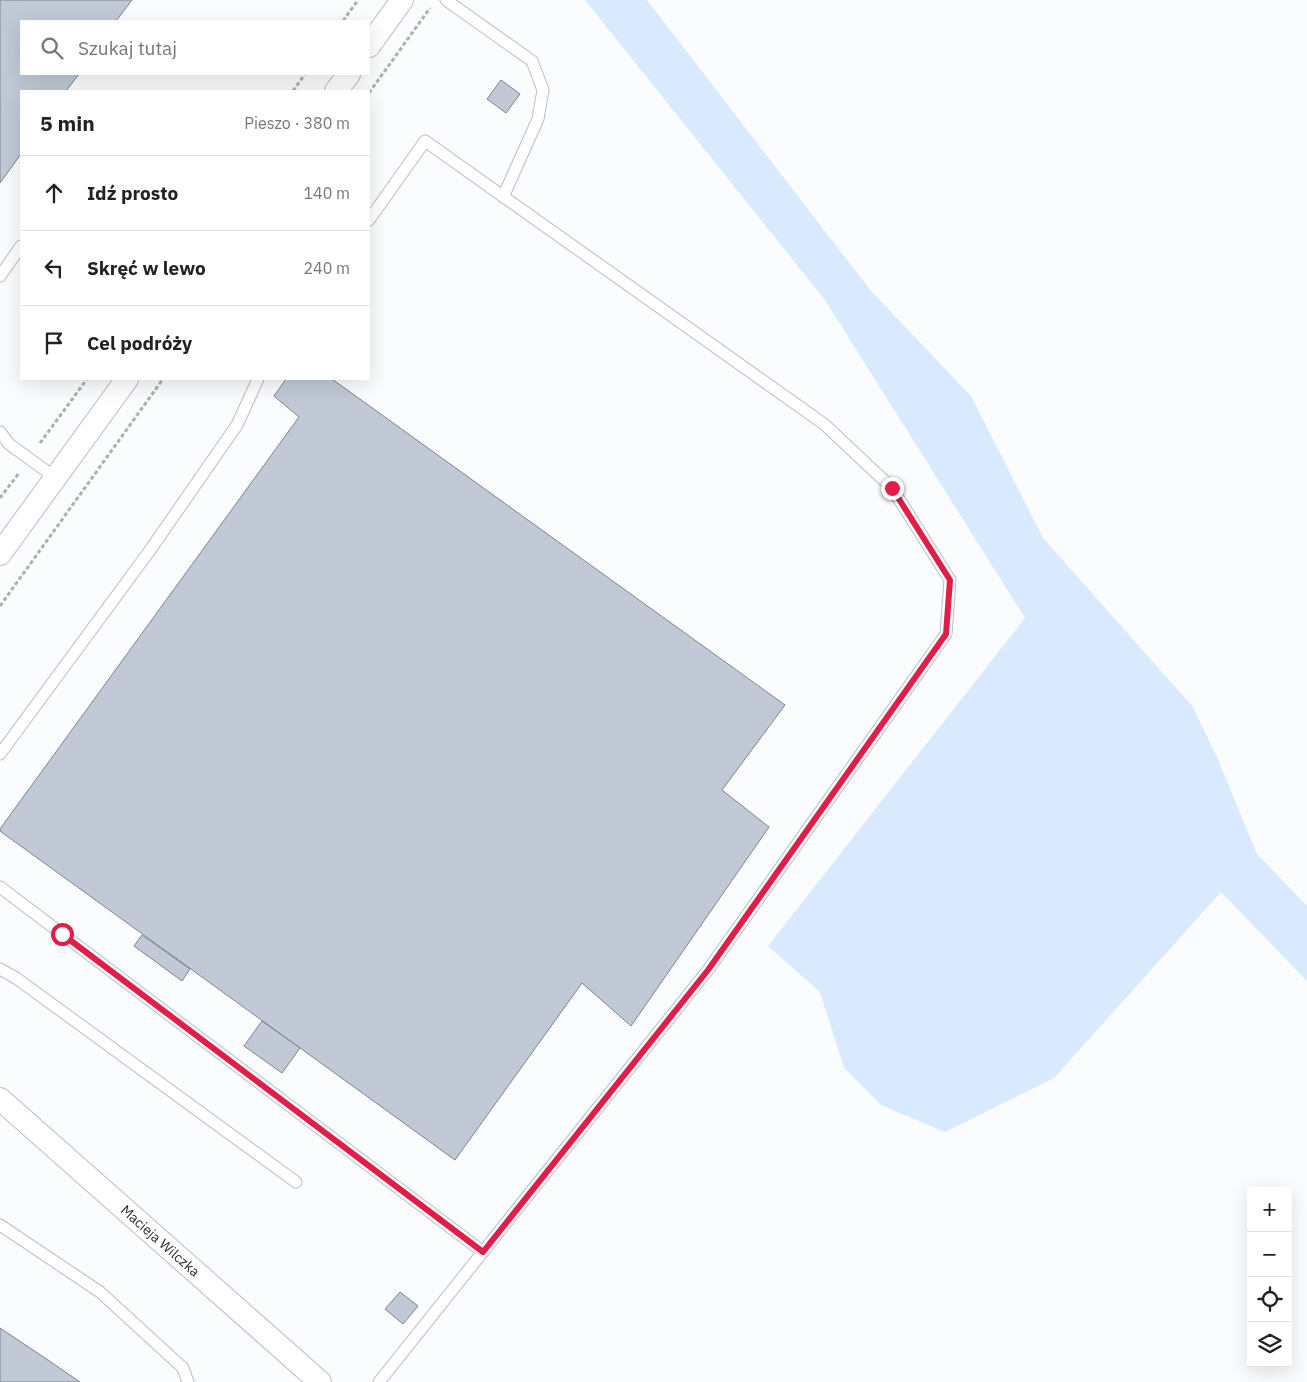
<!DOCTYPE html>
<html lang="pl">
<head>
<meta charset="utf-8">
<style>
	body { margin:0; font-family:"IBM Plex Sans",sans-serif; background:#f6f6f6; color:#222 }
	.controls { position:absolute; right:15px; bottom:15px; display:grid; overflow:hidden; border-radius:0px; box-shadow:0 5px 20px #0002 }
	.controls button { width:45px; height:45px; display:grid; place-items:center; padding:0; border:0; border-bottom:1px solid #e0e0e0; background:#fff; color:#222; font:25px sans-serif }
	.stop { position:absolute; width:15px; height:15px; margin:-11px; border:4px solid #e11d48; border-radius:50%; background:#fff }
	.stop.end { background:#e11d48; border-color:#fff; box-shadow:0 1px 5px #0008 }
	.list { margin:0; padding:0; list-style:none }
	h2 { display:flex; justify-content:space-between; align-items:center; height:65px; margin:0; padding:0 20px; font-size:21px }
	h2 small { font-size:16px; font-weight:400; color:#767676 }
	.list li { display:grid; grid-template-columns:32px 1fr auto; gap:15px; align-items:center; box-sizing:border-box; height:75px; padding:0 20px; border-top:1px solid #e0e0e0 }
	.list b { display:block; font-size:19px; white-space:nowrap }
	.list em { font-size:16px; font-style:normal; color:#767676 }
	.icon { flex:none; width:28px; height:28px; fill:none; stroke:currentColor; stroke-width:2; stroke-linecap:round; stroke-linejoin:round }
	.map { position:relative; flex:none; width:1307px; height:1382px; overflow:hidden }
	.search { position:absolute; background:#fff; box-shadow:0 5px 20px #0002; left:20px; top:20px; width:350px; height:55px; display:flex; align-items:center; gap:12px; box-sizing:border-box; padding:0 18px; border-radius:0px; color:#767676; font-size:19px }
	.panel { position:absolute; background:#fff; box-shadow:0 5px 20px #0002; left:20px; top:90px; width:350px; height:290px; border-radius:0px }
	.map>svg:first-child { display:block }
	.green { fill:#d9eaff }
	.building { fill:#c0c9d5; stroke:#7b848e }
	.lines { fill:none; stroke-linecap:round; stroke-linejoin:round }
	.service-casing { stroke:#b5beca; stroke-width:13 }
	.minor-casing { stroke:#b5beca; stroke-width:24 }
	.path { stroke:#adafb3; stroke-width:3; stroke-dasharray:4 2.5; stroke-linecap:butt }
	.service { stroke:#fff; stroke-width:11 }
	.minor { stroke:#fff; stroke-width:22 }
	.route { stroke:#e11d48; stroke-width:6 }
	.labels { text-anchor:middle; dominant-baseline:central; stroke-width:4; stroke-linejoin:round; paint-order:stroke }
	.street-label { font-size:14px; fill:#292c31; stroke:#fff }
</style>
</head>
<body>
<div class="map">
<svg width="1307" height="1382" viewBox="0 0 1307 1382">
	<rect width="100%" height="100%" fill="#fafcfe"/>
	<!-- green -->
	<polygon class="green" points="585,0 647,0 871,291 971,396 1043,538 1192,706 1216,755 1257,854 1307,906 1307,981 1221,892 1054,1078 945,1132 881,1105 844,1068 820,992 768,946 1025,618 825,300"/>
	<!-- building -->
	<g class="building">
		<polygon points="0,0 132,0 116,21 21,21 21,74 79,74 66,91 21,91 21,154 0,183"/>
		<polygon points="501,80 520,94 506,113 487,99"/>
		<polygon points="286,379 332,379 785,705 722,790 769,827 631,1026 582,983 455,1160 0,831 0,829 299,417 274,396"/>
		<polygon points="142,935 190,969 182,981 134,946"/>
		<polygon points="262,1021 300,1048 282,1073 244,1046"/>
		<polygon points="400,1292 418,1306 403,1324 385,1309"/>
		<polygon points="0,1328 45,1358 80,1382 0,1382"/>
	</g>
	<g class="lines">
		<defs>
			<g id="service">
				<polyline points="446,0 532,61 543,90 538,119 503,197"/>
				<polyline points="369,220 425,141 824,424 892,488 950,580 946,634 708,970 379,1382"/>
				<polyline points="0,276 21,246"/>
				<polyline points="0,432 9,444 56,478"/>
				<polyline points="0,754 148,553 237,425 258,379"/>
				<polyline points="0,887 483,1252"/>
				<polyline points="0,969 16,978 296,1182"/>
				<polyline points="0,1225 100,1292 183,1368 188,1382"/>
			</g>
			<g id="minor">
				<polyline points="369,46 402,0"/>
				<polyline points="336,91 349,74"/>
				<polyline points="0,554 127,379"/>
				<path id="s1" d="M 0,1099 L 320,1382"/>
			</g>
		</defs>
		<!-- service casing -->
		<use href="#service" class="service-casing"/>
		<!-- minor casing -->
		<use href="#minor" class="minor-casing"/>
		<!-- path -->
		<g class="path">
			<polyline points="343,21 358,0"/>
			<polyline points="293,91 305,74"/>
			<polyline points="369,93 430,8"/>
			<polyline points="40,443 87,379"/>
			<polyline points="0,498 19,473"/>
			<polyline points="0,606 163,379"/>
		</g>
		<!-- service -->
		<use href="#service" class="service"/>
		<!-- minor -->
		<use href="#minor" class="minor"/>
	</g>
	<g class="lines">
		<!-- route -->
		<polyline class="route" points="62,934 483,1252 708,970 946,634 950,580 892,488"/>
	</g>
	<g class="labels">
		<!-- street labels -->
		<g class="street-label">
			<text stroke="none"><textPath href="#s1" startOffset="214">Macieja Wilczka</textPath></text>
		</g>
	</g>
</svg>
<div class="controls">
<button>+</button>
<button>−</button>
<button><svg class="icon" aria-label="locate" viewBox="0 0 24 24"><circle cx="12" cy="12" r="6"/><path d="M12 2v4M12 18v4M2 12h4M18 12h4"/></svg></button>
<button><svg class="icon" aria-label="layers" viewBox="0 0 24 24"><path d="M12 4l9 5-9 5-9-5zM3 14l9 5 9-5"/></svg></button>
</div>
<div class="stop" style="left:62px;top:934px"></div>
<div class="stop end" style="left:892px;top:488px"></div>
<div class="search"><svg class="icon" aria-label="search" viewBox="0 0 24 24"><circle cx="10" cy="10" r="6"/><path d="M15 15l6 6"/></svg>Szukaj tutaj</div>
<section class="panel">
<h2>5 min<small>Pieszo · 380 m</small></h2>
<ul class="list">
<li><svg class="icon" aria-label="ahead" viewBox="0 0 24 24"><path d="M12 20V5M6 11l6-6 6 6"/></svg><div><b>Idź prosto</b></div><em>140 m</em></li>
<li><svg class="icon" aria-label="left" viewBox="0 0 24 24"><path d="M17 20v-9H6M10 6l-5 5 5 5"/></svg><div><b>Skręć w lewo</b></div><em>240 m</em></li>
<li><svg class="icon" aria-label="arrive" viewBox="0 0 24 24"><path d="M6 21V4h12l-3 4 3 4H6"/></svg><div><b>Cel podróży</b></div></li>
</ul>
</section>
</div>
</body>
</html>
